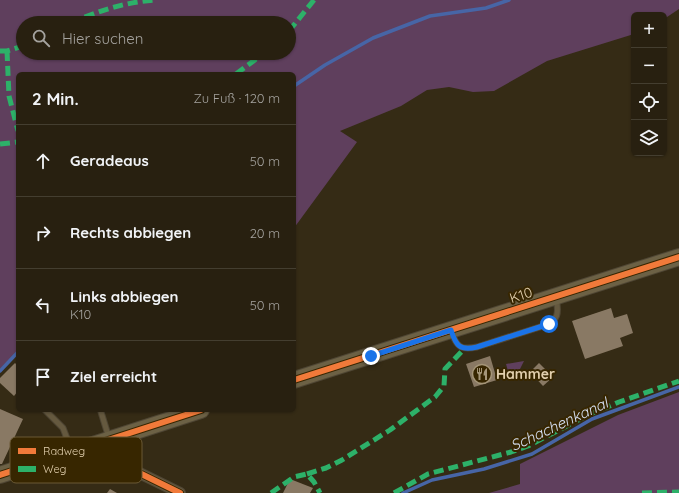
<!DOCTYPE html>
<html lang="de">
<head>
<meta charset="utf-8">
<style>
	body { margin:0; font-family:Quicksand,sans-serif; background:#302819; color:#f1f3f6 }
	.controls { position:absolute; right:12px; top:12px; display:grid; overflow:hidden; border-radius:6px; box-shadow:0 1px 3px #0004 }
	.controls button { width:36px; height:36px; display:grid; place-items:center; padding:0; border:0; border-bottom:1px solid #443e30; background:#282010; color:#f1f3f6; font:20px sans-serif }
	.stop { position:absolute; width:12px; height:12px; margin:-9px; border:3px solid #1a73e8; border-radius:50%; background:#fff }
	.stop.end { background:#1a73e8; border-color:#fff; box-shadow:0 1px 4px #0008 }
	.list { margin:0; padding:0; list-style:none }
	h2 { display:flex; justify-content:space-between; align-items:center; height:52px; margin:0; padding:0 16px; font-size:17px }
	h2 small { font-size:13px; font-weight:400; color:#a5a39f }
	.list li { display:grid; grid-template-columns:26px 1fr auto; gap:12px; align-items:center; box-sizing:border-box; height:72px; padding:0 16px; border-top:1px solid #443e30 }
	.list b { display:block; font-size:15px; white-space:nowrap }
	.list p { margin:0; font-size:13px; white-space:nowrap; color:#a5a39f }
	.list em { font-size:13px; font-style:normal; color:#a5a39f }
	.icon { flex:none; width:22px; height:22px; fill:none; stroke:currentColor; stroke-width:2; stroke-linecap:round; stroke-linejoin:round }
	.map { position:relative; flex:none; width:679px; height:493px; overflow:hidden }
	.search { position:absolute; background:#282010; box-shadow:0 1px 3px #0004; left:16px; top:16px; width:280px; height:44px; display:flex; align-items:center; gap:10px; box-sizing:border-box; padding:0 14px; border-radius:22px; color:#a5a39f; font-size:15px }
	.panel { position:absolute; background:#282010; box-shadow:0 1px 3px #0004; left:16px; top:72px; width:280px; height:340px; border-radius:6px }
	.map>svg:first-child { display:block }
	.green { fill:#5f3f5d; fill-rule:evenodd }
	.lines { fill:none; stroke-linecap:round; stroke-linejoin:round }
	.stream { stroke:#4765a6; stroke-width:3.5 }
	.building { fill:#897964 }
	.service-casing { stroke:#4f4634; stroke-width:7 }
	.minor-casing { stroke:#4f4634; stroke-width:12 }
	.primary-casing { stroke:#4f4634; stroke-width:18 }
	.service { stroke:#65593f; stroke-width:5 }
	.minor { stroke:#65593f; stroke-width:10 }
	.primary { stroke:#6c6145; stroke-width:16 }
	.quiet { stroke:#2db169; stroke-width:5; stroke-dasharray:10 5; stroke-linecap:butt }
	.cycleway-casing { stroke:#372600; stroke-width:8 }
	.cycleway { stroke:#f17a3a; stroke-width:6 }
	.route { stroke:#1a73e8; stroke-width:5 }
	.labels { text-anchor:middle; dominant-baseline:central; stroke-width:4; stroke-linejoin:round; paint-order:stroke }
	.street-label { font-size:14px; fill:#e2d0ae; stroke:#372600 }
	.poi-label { font-size:14px; font-weight:bold; fill:#e2d0ae; stroke:#372600; text-anchor:start }
	.water-label { font-size:15px; font-style:italic; fill:#d8e3f7; stroke:#372600 }
	.key { fill:#372600; stroke:#6a5934; stroke-width:1 }
	.key-label { font-size:11px; fill:#e2d0ae }
</style>
</head>
<body>
<div class="map">
<svg width="679" height="493" viewBox="0 0 679 493">
	<rect width="100%" height="100%" fill="#352b15"/>
	<!-- green -->
	<g class="green">
		<path d="M 0,0 L 679,0 L 679,9 L 664,19 L 664,15 L 634,15 L 634,34 L 547,61 L 494,91 L 473,92 L 449,87 L 427,90 L 401,106 L 340,131 L 357,142 L 294,228 L 294,74 L 18,74 L 18,351 L 0,369 ZM 23,23 L 289,23 L 289,53 L 23,53 Z"/>
		<polygon points="524,361 515,379 510,378 506,364"/>
		<polygon points="679,392 679,493 489,493 520,484 520,464 618,415"/>
	</g>
	<g class="lines">
		<!-- stream -->
		<g class="stream">
			<polyline points="294,86 325,65 373,38 430,16 486,8 509,0"/>
			<polyline points="0,371 18,352"/>
			<polyline points="403,493 432,480 484,469 532,454 592,419 679,387"/>
		</g>
	</g>
	<!-- building -->
	<g class="building">
		<polygon points="611,308 614,318 627,314 633,333 620,338 623,346 585,359 572,321"/>
		<polygon points="490,356 497,380 474,387 466,364"/>
		<polygon points="15,363 18,366 18,391 14,396 0,383 0,378"/>
		<polygon points="539,363 553,377 543,386 530,372"/>
		<polygon points="0,409 23,419 2,464 0,464"/>
		<polygon points="290,479 313,488 310,493 283,493"/>
		<polygon points="110,489 117,493 107,493"/>
	</g>
	<g class="lines">
		<defs>
			<g id="service">
				<path d="M 452,333 C 457,348 462,350 477,347 L 543,326 C 559,321 559,313 556,297"/>
				<polyline points="45,410 63,428 71,449"/>
				<polyline points="102,410 101,412 109,438"/>
			</g>
			<polyline id="minor" points="100,443 105,453 119,463 180,493"/>
			<g id="primary">
				<polyline points="294,380 679,257"/>
				<polyline points="0,475 201,410"/>
			</g>
		</defs>
		<!-- service casing -->
		<use href="#service" class="service-casing"/>
		<!-- minor casing -->
		<use href="#minor" class="minor-casing"/>
		<!-- primary casing -->
		<use href="#primary" class="primary-casing"/>
		<!-- service -->
		<use href="#service" class="service"/>
		<!-- minor -->
		<use href="#minor" class="minor"/>
		<!-- primary -->
		<use href="#primary" class="primary"/>
		<!-- quiet -->
		<g class="quiet">
			<path d="M 71,23 C 97,11 126,2 155,0"/>
			<polyline points="289,31 314,0"/>
			<polyline points="0,51 7,51 23,46"/>
			<polyline points="7,51 9,96 18,131"/>
			<polyline points="236,74 264,53"/>
			<polyline points="0,144 18,142"/>
			<polyline points="307,474 326,468 342,460 390,430 435,397 444,386 445,369 464,349"/>
			<polyline points="271,493 294,477 307,474 314,482 320,493"/>
			<polyline points="394,493 428,474 511,452 528,446 588,415 619,402 679,381"/>
			<polyline points="642,493 679,492"/>
		</g>
		<defs>
			<g id="cycleway">
				<polyline points="294,380 679,257"/>
				<polyline points="100,443 105,453 119,463 180,493"/>
				<polyline points="0,475 201,410"/>
			</g>
		</defs>
		<!-- cycleway casing -->
		<use href="#cycleway" class="cycleway-casing"/>
		<!-- cycleway -->
		<use href="#cycleway" class="cycleway"/>
	</g>
	<g class="lines">
		<!-- route -->
		<path class="route" d="M 371,356 L 451,330 C 456,346 460,351 477,347 L 549,324"/>
	</g>
	<!-- icons -->
	<defs>
		<symbol id="restaurant-ring" viewBox="-11 -11 22 22"><circle r="9.5" fill="#372600" stroke="#a59678" stroke-width="1.5"/><path d="M-5-6h1v4h1v-4h1v4h1v-4h1v5L-1.5 .5V6h-2V.5L-5-1ZM5-6V6H3V1.5H1.5Q1.5-4 5-6Z" fill="#a59678"/></symbol>
	</defs>
	<g fill-rule="evenodd">
		<use href="#restaurant-ring" x="471" y="363" width="22" height="22"/>
	</g>
	<g class="labels">
		<!-- street labels -->
		<g class="street-label">
			<text transform="translate(521 295) rotate(-18)">K10</text>
		</g>
		<!-- poi labels -->
		<g class="poi-label">
			<text x="496" y="374">Hammer</text>
		</g>
		<!-- water labels -->
		<g class="water-label">
			<text transform="translate(559 424) rotate(-25)">Schachenkanal</text>
		</g>
	</g>
	<!-- legend -->
	<rect x="10" y="437" width="132" height="46" rx="6" class="key"/>
	<rect x="18" y="448" width="18" height="6" fill="#f17a3a"/>
	<rect x="18" y="466" width="18" height="6" fill="#2db169"/>
	<g class="key-label">
		<text x="43" y="455">Radweg</text>
		<text x="43" y="473">Weg</text>
	</g>
</svg>
<div class="controls">
<button>+</button>
<button>−</button>
<button><svg class="icon" aria-label="locate" viewBox="0 0 24 24"><circle cx="12" cy="12" r="6"/><path d="M12 2v4M12 18v4M2 12h4M18 12h4"/></svg></button>
<button><svg class="icon" aria-label="layers" viewBox="0 0 24 24"><path d="M12 4l9 5-9 5-9-5zM3 14l9 5 9-5"/></svg></button>
</div>
<div class="stop" style="left:549px;top:324px"></div>
<div class="stop end" style="left:371px;top:356px"></div>
<div class="search"><svg class="icon" aria-label="search" viewBox="0 0 24 24"><circle cx="10" cy="10" r="6"/><path d="M15 15l6 6"/></svg>Hier suchen</div>
<section class="panel">
<h2>2 Min.<small>Zu Fuß · 120 m</small></h2>
<ul class="list">
<li><svg class="icon" aria-label="ahead" viewBox="0 0 24 24"><path d="M12 20V5M6 11l6-6 6 6"/></svg><div><b>Geradeaus</b></div><em>50 m</em></li>
<li><svg class="icon" aria-label="right" viewBox="0 0 24 24"><path d="M7 20v-9h11M14 6l5 5-5 5"/></svg><div><b>Rechts abbiegen</b></div><em>20 m</em></li>
<li><svg class="icon" aria-label="left" viewBox="0 0 24 24"><path d="M17 20v-9H6M10 6l-5 5 5 5"/></svg><div><b>Links abbiegen</b><p>K10</p></div><em>50 m</em></li>
<li><svg class="icon" aria-label="arrive" viewBox="0 0 24 24"><path d="M6 21V4h12l-3 4 3 4H6"/></svg><div><b>Ziel erreicht</b></div></li>
</ul>
</section>
</div>
</body>
</html>
